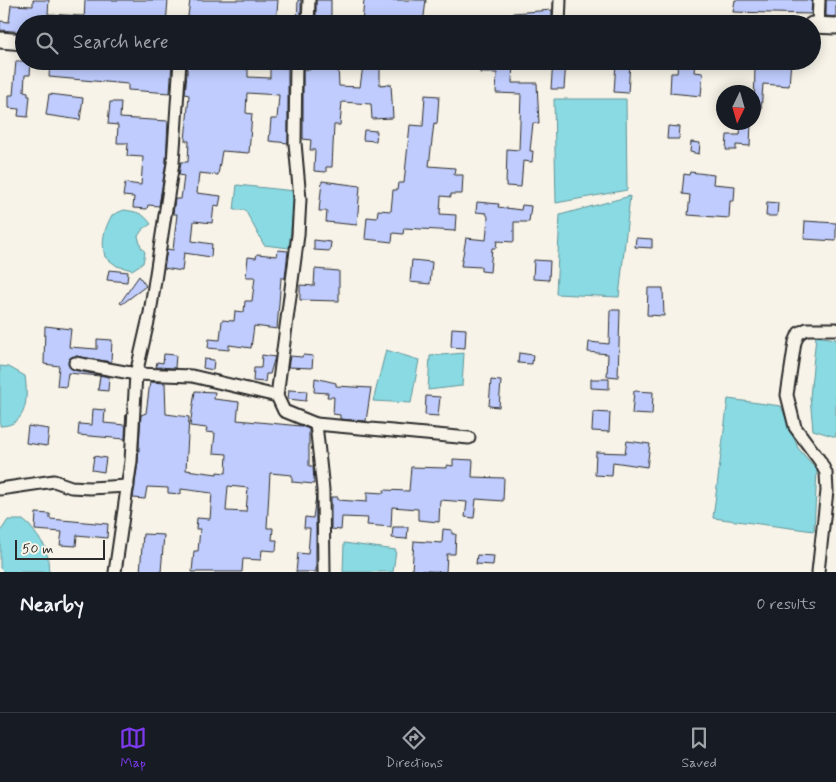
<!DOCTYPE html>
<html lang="en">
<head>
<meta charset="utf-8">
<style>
	body { margin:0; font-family:Mynerve,sans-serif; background:#20242c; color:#f1f3f6 }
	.compass { position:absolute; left:716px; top:85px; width:45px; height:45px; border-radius:50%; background:#171b24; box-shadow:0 2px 12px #0003; rotate:185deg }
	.scale { position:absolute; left:15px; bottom:12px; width:90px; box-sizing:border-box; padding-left:5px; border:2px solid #2b2b2b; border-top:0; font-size:14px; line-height:18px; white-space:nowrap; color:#2b2b2b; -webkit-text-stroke:4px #f7f3e8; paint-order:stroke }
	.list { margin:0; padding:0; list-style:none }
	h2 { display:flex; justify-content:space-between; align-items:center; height:65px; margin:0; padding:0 20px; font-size:21px }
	h2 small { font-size:16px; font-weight:400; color:#9ea1a6 }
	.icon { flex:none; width:28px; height:28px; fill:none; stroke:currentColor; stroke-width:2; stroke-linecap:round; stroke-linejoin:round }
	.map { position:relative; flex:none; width:836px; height:572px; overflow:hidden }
	.search { position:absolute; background:#171b24; box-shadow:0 2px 12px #0003; left:15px; right:15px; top:15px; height:55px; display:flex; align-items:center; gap:12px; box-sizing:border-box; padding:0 18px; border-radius:28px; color:#9ea1a6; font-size:19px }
	.sheet { height:140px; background:#171b24 }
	nav { display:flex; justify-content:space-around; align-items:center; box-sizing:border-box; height:70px; border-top:1px solid #363941; background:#171b24; font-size:14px; color:#9ea1a6 }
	nav a { display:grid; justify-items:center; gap:2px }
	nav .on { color:#7c3aed }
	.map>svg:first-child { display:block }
	.water { fill:#89dae2; stroke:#639499 }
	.building { fill:#bfccfd; stroke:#2b2b2b; fill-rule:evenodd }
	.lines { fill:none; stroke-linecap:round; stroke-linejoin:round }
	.minor-casing { stroke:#2b2b2b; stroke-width:15 }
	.major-casing { stroke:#2b2b2b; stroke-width:19 }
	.minor { stroke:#f7f3e8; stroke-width:11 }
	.major { stroke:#f7f3e8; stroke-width:15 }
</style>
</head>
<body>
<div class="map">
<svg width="836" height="572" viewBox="0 0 836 572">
	<rect width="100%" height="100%" fill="#f7f3e8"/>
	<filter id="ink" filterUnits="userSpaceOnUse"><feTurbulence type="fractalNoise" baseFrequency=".02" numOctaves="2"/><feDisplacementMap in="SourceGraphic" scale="10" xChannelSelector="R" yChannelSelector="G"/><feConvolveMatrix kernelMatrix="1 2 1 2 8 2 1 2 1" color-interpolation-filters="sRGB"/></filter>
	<g filter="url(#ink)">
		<!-- water -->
		<g class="water">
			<polygon points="554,99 626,99 627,190 556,203"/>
			<polygon points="237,185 295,191 289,248 264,245 245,210 234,210"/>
			<polygon points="630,196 619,297 556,294 560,215"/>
			<path d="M 124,210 C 138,212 143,213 151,224 L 143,229 L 138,236 L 141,247 L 145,252 L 143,263 L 132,270 L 117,266 L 105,257 C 101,240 104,230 112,215 Z"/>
			<polygon points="816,336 836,339 836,437 813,430 810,397"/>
			<polygon points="386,350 419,360 411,403 373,401"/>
			<polygon points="464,353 462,386 428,390 430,356"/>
			<path d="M 0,366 L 9,367 L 25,376 C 28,397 28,426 0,426 Z"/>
			<polygon points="728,399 781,406 798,448 817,470 814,531 713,518"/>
			<polygon points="8,520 23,520 30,526 47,549 49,572 4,572 0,568 0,532"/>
			<polygon points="344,543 396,550 393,572 343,572"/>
		</g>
		<!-- building -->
		<g class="building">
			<polygon points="33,0 49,0 48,14 83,16 82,24 24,24 24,32 0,30 0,21 9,22 11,5 33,6"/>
			<polygon points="85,0 168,0 166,24 84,22"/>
			<polygon points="190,0 278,0 276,24 187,24"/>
			<polygon points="298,0 301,0 301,24 297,24"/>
			<rect x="316" y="0" width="15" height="24"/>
			<polygon points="364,0 426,0 423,24 362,24"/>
			<polygon points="735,0 812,0 811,14 733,12"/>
			<polygon points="826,0 836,0 836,17 826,16"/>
			<polygon points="552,10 552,24 514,24 513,13"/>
			<polygon points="16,61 31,61 30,75 25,75 24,91 28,92 28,96 30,96 28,117 18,116 19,109 9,108 9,95 13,95"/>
			<polygon points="50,61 89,61 130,66 130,61 172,62 170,93 128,90 128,84 49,77"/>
			<polygon points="188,61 208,63 208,66 248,69 248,77 270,78 270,67 288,68 288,143 269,141 271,119 277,119 279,95 247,93 246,113 252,114 249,153 222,151 218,175 199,173 197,193 221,196 219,206 214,205 212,223 194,221 192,241 212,244 211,257 184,253 182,271 164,268 167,249 173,250 177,214 173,214 175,199 181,199 184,176 179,175 181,162 188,162 189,141 185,141 189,95 185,94"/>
			<polygon points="480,61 513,61 512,83 537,83 539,124 533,123 530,151 533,151 532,162 523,161 521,187 506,186 507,149 519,150 521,94 496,93 497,73 480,73"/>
			<polygon points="553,61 566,61 564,89 551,89"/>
			<polygon points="678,61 695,61 694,72 703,73 701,96 670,93 671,73 677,73"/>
			<polygon points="763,61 791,61 789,86 763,84 761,111 754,111 755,66 763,66"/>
			<polygon points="616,62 630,63 628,93 614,92"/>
			<polygon points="311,63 338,65 339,86 360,87 363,66 380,67 380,85 391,84 393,118 372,119 371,104 342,102 340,125 334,125 332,167 326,167 326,172 314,171 315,150 310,150 311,140 303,139 303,69 310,70"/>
			<polygon points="49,94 83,98 80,120 46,115"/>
			<polygon points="425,95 439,96 437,124 434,123 429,166 455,168 454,175 463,175 462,194 451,194 451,197 441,196 440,214 456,215 455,231 404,228 403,234 393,233 392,242 365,239 367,217 377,218 378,210 391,211 393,190 397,190 398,183 404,183 410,125 423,126"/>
			<polygon points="110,102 121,102 120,118 168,121 166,162 159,206 148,205 147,209 133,208 134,197 123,196 125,183 141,185 143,157 127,156 128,143 117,143 118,125 108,124"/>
			<polygon points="741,122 751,122 750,146 736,145 736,150 726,150 727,135 740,135"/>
			<polygon points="668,126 680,127 679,139 667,139"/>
			<polygon points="364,130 377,131 376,141 363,140"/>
			<polygon points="691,142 700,143 699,154 690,152"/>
			<polygon points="690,172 714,175 713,184 735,186 734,201 730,201 729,218 688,215 690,195 682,194 684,174 689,175"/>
			<polygon points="322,181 360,186 357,225 326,222 327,211 319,211"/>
			<polygon points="477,202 499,204 498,207 521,210 522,205 531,206 529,222 514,222 514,242 497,241 496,248 492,248 490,272 481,271 481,267 461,266 466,238 486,240 488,217 486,213 476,212"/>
			<polygon points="767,202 778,203 777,216 766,216"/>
			<polygon points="805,221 836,223 836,241 804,239"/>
			<polygon points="636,238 652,239 652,248 635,247"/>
			<polygon points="314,240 331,242 330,251 314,250"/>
			<polygon points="278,250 288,251 285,278 281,278 277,329 254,326 251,348 229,345 229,350 208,348 209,339 220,340 222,320 234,321 235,311 244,312 245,301 252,301 255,277 246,277 248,257 256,258 257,254 277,256"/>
			<polygon points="412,260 432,262 430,284 410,282"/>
			<polygon points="534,260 550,261 549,280 533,279"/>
			<polygon points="315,269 339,271 339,301 300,300 300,285 314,286"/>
			<polygon points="109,270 128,272 127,282 107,280"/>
			<polygon points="139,276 146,286 122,304 120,303"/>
			<polygon points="648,288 663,288 664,316 647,315"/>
			<polygon points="610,310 620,310 618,377 607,376 608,354 588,352 589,342 609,344"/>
			<polygon points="45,326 71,329 69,347 97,349 97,339 112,340 111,362 76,356 70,358 68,362 73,370 109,377 108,391 98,390 100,376 68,373 66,387 57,386 59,366 44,364"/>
			<polygon points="452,328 466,329 465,348 451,347"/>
			<polygon points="519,353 533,355 532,364 518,363"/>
			<polygon points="164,354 176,355 175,368 156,367 157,362 163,363"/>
			<polygon points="262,355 275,357 270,374 266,374 265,382 253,381 254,368 261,368"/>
			<polygon points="303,355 313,356 312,368 288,367 290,356 302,357"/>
			<polygon points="204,359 214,360 213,370 203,368"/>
			<polygon points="315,378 336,383 336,386 371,388 366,421 340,419 340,415 333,414 334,397 327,397 328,393 314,392"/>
			<polygon points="591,379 609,379 609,389 591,388"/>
			<polygon points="491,380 501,381 499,407 489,406"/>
			<path d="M 150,382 L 165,383 L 166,414 L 189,417 L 186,470 L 217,474 L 217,472 L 226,473 L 227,454 L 213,453 L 215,433 L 206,432 L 207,428 L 190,426 L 195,391 L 215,392 L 214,399 L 239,402 L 237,420 L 301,426 L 309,429 L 309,466 L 313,466 L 314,484 L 292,482 L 292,475 L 270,473 L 267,528 L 273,528 L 272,540 L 277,540 L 276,551 L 262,550 L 261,560 L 243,559 L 242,572 L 192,572 L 194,551 L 198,551 L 200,529 L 196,529 L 197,518 L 210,519 L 212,493 L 181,489 L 181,494 L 168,493 L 168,488 L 147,487 L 145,499 L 133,498 L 138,462 L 141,415 L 146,413 ZM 228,486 L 248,488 L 246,512 L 226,511 Z"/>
			<polygon points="289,390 307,391 306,401 288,399"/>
			<polygon points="634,391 653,392 652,415 632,414"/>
			<polygon points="426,396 440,397 438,416 425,415"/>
			<polygon points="93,409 105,410 104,423 125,425 126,414 125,439 78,435 79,424 92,425"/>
			<polygon points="593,412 610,413 609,432 592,431"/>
			<polygon points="28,426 49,429 47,446 26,443"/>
			<polygon points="627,441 650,444 647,467 613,462 612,476 595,475 596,452 625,453"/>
			<polygon points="94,456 106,458 104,472 92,470"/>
			<polygon points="453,459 473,460 472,477 504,478 503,501 476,499 474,518 465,517 467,502 440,500 439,522 418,520 418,509 392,507 391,527 367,525 368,518 342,517 341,530 331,529 331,497 338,497 338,500 367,502 367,492 384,493 384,490 409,491 411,467 447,468 447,465 453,466"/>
			<polygon points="316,496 316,572 296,572 298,553 308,554 310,528 304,528 305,517 313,518"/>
			<polygon points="36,513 50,514 50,519 108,524 107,538 77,535 76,546 60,545 62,532 35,530"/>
			<polygon points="393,527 408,527 407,539 392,538"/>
			<polygon points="443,529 452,530 452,534 456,534 455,554 447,554 446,572 412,570 414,541 442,543"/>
			<polygon points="143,534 164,535 161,572 140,572"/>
			<polygon points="477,555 494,556 493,565 476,564"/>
		</g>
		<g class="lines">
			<defs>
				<g id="minor">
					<polyline points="308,24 309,0"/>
					<polyline points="559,24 560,0"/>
					<polyline points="818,25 819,0"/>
					<polyline points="75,363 136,374 192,376 277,396 284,411 316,424 323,490 324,572"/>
					<polyline points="277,396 298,235 300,199 295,143 296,61"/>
					<polyline points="316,424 469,438"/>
					<polyline points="0,489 54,481 71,487 90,488 128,486"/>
					<polyline points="115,572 131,461 136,374 150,313 173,163 180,61"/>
					<polyline points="818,572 827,491 826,473 820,461 795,427 787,395 795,342 799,333 807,329 836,329"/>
				</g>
				<g id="major">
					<polyline points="812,25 836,26"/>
					<polyline points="0,40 24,42"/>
				</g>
			</defs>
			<!-- minor casing -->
			<use href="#minor" class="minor-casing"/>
			<!-- major casing -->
			<use href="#major" class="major-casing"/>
			<!-- minor -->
			<use href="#minor" class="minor"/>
			<!-- major -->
			<use href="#major" class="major"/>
		</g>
	</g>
</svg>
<svg class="compass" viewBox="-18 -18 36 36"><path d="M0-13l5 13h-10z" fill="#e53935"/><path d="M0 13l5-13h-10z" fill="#9ea1a6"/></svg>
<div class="scale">50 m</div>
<div class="search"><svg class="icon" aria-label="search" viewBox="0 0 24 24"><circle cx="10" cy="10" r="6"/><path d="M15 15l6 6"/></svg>Search here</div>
</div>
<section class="sheet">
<h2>Nearby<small>0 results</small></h2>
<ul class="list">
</ul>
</section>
<nav>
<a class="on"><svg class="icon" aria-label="map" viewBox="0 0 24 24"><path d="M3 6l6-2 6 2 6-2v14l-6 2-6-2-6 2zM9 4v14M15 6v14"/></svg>Map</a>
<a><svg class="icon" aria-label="directions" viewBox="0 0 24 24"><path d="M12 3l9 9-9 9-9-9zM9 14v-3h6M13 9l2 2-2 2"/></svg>Directions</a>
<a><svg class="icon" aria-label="saved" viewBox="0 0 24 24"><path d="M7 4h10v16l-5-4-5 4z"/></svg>Saved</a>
</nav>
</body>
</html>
